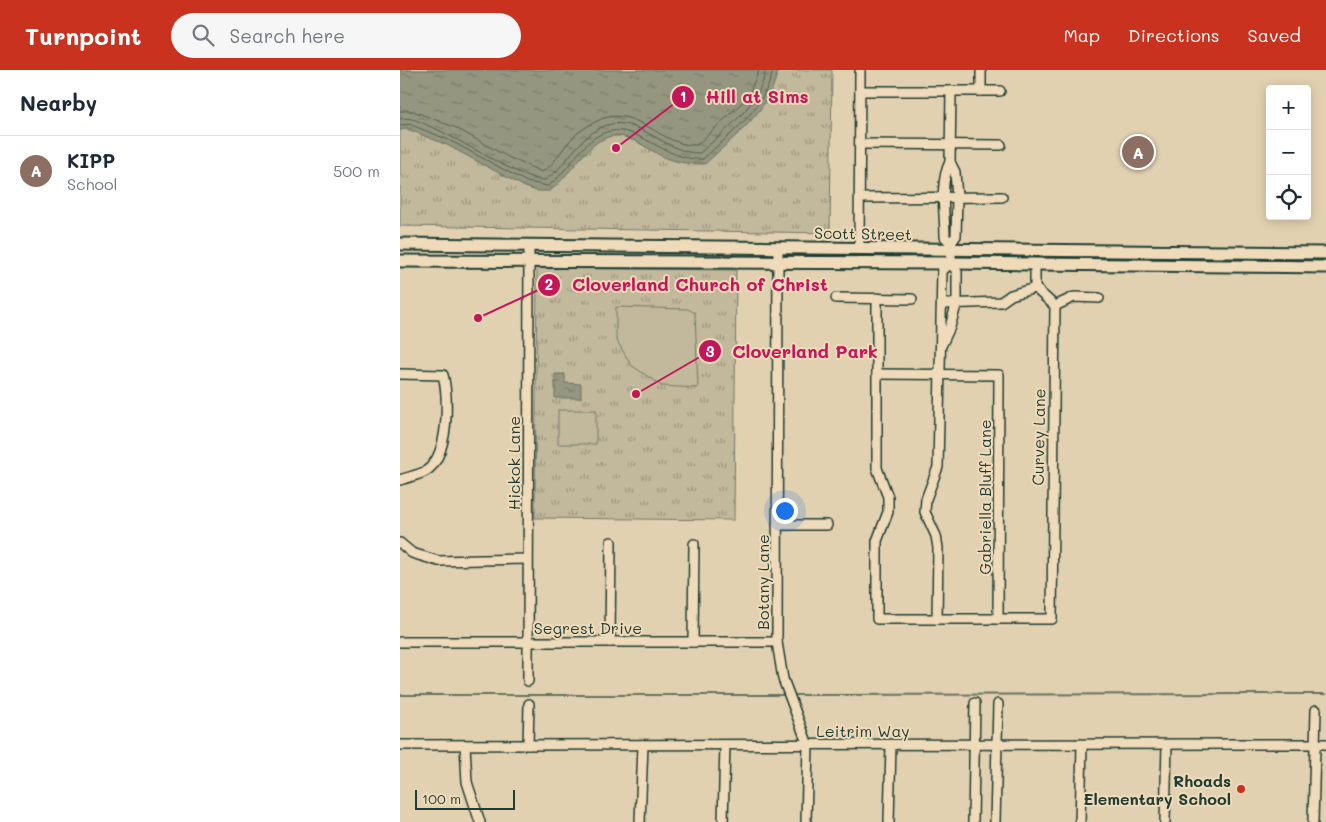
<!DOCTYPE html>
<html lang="en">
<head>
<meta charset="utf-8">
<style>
	body { margin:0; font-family:Mali,sans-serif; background:#f6f6f7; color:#1f2937 }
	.controls { position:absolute; right:15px; top:15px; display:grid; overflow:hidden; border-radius:5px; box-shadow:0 2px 12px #0003 }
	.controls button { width:45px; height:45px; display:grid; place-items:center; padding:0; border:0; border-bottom:1px solid #e0e1e3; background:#fff; color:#1f2937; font:25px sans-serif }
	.scale { position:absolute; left:15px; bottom:12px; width:100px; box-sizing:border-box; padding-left:5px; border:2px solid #1f3d34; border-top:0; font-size:14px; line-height:18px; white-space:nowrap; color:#1f3d34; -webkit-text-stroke:4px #efdab9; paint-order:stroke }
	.you { position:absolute; left:384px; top:440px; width:18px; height:18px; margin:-12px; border:4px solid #fff; border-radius:50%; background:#1a73e8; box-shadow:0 0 0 8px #1a73e833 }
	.badge { display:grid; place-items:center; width:32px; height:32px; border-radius:50%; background:#c8321e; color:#fff; font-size:16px; font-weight:700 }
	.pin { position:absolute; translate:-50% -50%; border:2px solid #fff; box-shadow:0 1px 5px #0006 }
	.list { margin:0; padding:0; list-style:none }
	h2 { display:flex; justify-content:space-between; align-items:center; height:65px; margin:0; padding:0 20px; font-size:21px }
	h2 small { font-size:16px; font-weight:400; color:#747a83 }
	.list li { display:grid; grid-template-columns:32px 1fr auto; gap:15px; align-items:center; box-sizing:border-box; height:70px; padding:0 20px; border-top:1px solid #e0e1e3 }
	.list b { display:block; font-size:19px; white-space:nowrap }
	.list p { margin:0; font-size:16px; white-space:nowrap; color:#747a83 }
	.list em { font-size:16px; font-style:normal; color:#747a83 }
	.icon { flex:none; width:28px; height:28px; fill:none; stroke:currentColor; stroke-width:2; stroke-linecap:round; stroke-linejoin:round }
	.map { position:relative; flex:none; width:926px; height:752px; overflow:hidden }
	header { display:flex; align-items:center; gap:30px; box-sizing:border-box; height:70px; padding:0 25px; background:#c8321e; color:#fff }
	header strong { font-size:24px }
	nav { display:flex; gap:28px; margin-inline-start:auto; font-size:18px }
	.search { width:350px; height:45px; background:#f6f6f7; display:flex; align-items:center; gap:12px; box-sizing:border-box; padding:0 18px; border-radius:28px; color:#747a83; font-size:19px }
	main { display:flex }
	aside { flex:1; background:#fff }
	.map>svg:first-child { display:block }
	.grass { fill:url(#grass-tufts); stroke:#707a68 }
	.pitch { fill:#c2b89c; stroke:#707a68 }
	.water { fill:url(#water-ripples); stroke:#667261 }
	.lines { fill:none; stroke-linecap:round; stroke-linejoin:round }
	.shore { stroke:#4e6152; stroke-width:1 }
	.stream { stroke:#667261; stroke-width:2 }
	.minor-casing { stroke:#1f3d34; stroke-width:12 }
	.major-casing { stroke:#1f3d34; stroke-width:15 }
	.minor { stroke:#efdab9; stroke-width:9 }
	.major { stroke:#efdab9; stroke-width:11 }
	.poi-dot { fill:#c8321e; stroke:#efdab9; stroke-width:2 }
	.labels { text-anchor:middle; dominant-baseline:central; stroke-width:4; stroke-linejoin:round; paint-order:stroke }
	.street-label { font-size:16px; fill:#1f3d34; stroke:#efdab9 }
	.poi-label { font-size:16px; font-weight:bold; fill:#1f3d34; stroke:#efdab9; text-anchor:end }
	.leader { fill:none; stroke:#c2185b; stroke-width:2 }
	.callout-dot { fill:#c2185b; stroke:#efdab9; stroke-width:2 }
	.mark-label { font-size:15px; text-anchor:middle; font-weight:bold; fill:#fff }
	.callout-label { font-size:18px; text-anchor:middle; font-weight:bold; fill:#c2185b; stroke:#efdab9; stroke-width:4; stroke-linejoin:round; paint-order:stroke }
</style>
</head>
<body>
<header>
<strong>Turnpoint</strong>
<div class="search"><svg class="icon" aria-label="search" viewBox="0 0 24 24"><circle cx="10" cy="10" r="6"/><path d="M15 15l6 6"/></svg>Search here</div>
<nav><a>Map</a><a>Directions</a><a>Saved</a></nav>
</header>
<main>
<aside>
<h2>Nearby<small></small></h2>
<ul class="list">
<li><span class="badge" style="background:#8d6e63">A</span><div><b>KIPP</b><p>School</p></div><em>500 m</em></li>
</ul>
</aside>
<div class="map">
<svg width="926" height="752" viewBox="0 0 926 752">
	<defs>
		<pattern id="grass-tufts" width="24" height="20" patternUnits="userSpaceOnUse" patternTransform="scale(1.25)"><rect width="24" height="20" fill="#c2b89c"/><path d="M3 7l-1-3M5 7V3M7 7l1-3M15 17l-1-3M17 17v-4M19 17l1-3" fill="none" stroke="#9d9780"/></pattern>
		<pattern id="water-ripples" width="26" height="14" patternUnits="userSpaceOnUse" patternTransform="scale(1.25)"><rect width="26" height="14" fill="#95967f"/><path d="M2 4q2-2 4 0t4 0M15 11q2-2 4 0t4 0" fill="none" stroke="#797c69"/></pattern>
	</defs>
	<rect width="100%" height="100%" fill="#e2d1b1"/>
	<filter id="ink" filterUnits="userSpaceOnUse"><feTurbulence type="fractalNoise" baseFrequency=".02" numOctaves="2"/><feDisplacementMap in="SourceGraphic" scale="10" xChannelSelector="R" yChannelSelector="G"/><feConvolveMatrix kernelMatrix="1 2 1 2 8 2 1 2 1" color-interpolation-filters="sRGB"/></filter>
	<g filter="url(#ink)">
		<!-- grass -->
		<g class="grass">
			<polygon points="0,0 432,0 430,163 0,156"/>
			<polygon points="137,198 336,200 334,450 135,448"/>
		</g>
		<!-- pitch -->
		<g class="pitch">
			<polygon points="216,237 288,239 295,243 298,318 262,316 231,295 216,269"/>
			<rect x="158" y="340" width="38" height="34"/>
		</g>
		<!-- water -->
		<g class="water">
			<path d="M 0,0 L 378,0 C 369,43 335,65 305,94 C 290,94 278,93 264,87 C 241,76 220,54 195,74 C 178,88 167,107 150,121 L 137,121 L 125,117 L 47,75 L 7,59 L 0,60 Z"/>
			<polygon points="155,304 165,304 165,313 181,314 181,328 155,328"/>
		</g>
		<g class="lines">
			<!-- shore -->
			<g class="shore">
				<path d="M 0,41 L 13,41 L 54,57 L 108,87 L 142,102 C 154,95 159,83 168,73 C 175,64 185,57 195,52 C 234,30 261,78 297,75 L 348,27 L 359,0"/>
				<path d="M 0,49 C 11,46 20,52 29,56 C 58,67 120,110 145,110 C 167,96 175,71 200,58 C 234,39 266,85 300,83 C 326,59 359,36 366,0"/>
				<path d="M 0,55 L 9,54 L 49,70 L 127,112 L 148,116 C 166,103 175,83 193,69 C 230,41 260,92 303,89 C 331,63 365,39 373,0"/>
			</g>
			<!-- stream -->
			<g class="stream">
				<polyline points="0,625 385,625"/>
				<polyline points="392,625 926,624"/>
			</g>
			<defs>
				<g id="minor">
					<polyline points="460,21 581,21 581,0"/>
					<polyline points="581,21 600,21"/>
					<polyline points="460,74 601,75"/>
					<polyline points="550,92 551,21"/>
					<polyline points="460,128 602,127"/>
					<polyline points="378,178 377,572 383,609 408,675 406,752"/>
					<polyline points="459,179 460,0"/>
					<polyline points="436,228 512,229"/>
					<polyline points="477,228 477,398 488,427 488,442 477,471 477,549 652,549 655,236 635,218 635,194"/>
					<polyline points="542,234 601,232 611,225 635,218"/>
					<polyline points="655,236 674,227 699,228"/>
					<path d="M 542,274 L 550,257 L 557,232 L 557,202 L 551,193 L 551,173 L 556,166 L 557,127 L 555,102 L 550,92 C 539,113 545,144 545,167 L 551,173"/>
					<path d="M 0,304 L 43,305 C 49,328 49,386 26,401 C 19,405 8,407 0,410"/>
					<polyline points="477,304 599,305 598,549"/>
					<polyline points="377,455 427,455"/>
					<polyline points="0,473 12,483 38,491 127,489"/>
					<polyline points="537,549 538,478 536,466 525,442 526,429 538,397 542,201 551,193"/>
					<polyline points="0,572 377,572"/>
					<polyline points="210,572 211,472"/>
					<polyline points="293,572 294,474"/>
					<polyline points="128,611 129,176"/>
					<polyline points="0,675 926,674"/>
					<polyline points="65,675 67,712 80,752"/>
					<polyline points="128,675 129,634"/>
					<polyline points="240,752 243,675"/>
					<polyline points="323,752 325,675"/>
					<polyline points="489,752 491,675"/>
					<polyline points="573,752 575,633"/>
					<polyline points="595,752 598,634"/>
					<polyline points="680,752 682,675"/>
					<polyline points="765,752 767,675"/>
					<polyline points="913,752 916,640"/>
				</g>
				<g id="major">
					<polyline points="0,174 926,183"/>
					<polyline points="0,191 551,193 926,197"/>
				</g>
			</defs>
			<!-- minor casing -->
			<use href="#minor" class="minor-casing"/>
			<!-- major casing -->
			<use href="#major" class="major-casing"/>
			<!-- minor -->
			<use href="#minor" class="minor"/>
			<!-- major -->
			<use href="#major" class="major"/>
		</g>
	</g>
	<!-- markers -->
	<circle class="poi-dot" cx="841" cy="719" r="5"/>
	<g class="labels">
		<!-- street labels -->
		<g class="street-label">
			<text transform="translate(463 163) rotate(1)">Scott Street</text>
			<text transform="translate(638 367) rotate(-89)">Curvey Lane</text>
			<text transform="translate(113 393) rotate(-90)">Hickok Lane</text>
			<text transform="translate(584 427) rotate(-90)">Gabriella Bluff Lane</text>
			<text transform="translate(362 512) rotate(-90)">Botany Lane</text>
			<text x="188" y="557">Segrest Drive</text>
			<text x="463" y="660">Leitrim Way</text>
		</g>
		<!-- poi labels -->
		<g class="poi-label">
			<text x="831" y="710">Rhoads<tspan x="831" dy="18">Elementary School</tspan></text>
		</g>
	</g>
	<!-- callouts -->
	<path class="leader" d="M216 78L283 27M78 248L149 215M236 324L310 281"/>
	<g class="callout-dot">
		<circle cx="216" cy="78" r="5"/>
		<circle cx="78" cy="248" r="5"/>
		<circle cx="236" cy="324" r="5"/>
		<circle cx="283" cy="27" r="12"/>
		<circle cx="149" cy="215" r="12"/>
		<circle cx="310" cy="281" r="12"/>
	</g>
	<g class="mark-label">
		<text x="283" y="32">1</text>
		<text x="149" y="220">2</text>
		<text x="310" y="287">3</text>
	</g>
	<g class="callout-label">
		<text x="357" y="33">Hill at Sims</text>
		<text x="300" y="221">Cloverland Church of Christ</text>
		<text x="405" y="288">Cloverland Park</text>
	</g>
</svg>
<div class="controls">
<button>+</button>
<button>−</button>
<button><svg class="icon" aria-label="locate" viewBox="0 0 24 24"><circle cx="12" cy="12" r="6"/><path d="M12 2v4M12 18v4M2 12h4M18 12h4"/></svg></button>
</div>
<div class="scale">100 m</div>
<div class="you"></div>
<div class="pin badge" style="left:738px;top:82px;background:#8d6e63">A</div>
</div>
</main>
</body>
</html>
